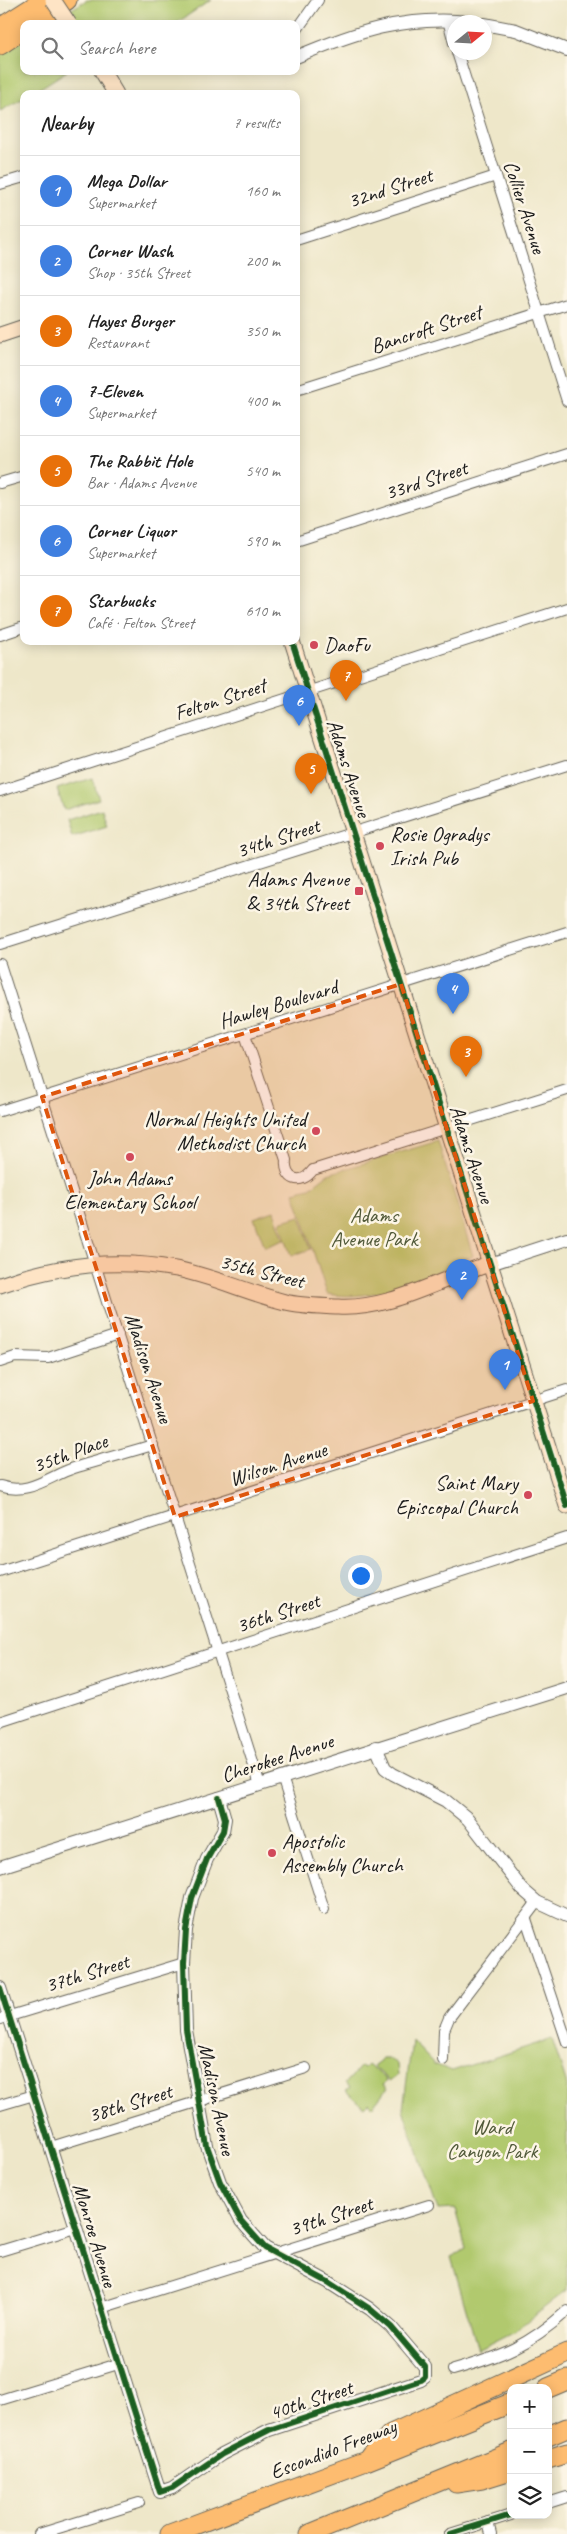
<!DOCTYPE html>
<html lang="en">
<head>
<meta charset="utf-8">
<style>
	body { margin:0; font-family:Caveat,sans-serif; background:#f6f6f6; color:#222 }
	.controls { position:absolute; right:15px; bottom:15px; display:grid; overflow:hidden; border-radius:10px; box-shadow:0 2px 12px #0003 }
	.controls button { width:45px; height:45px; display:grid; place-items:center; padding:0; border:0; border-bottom:1px solid #e0e0e0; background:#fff; color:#222; font:25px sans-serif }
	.compass { position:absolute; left:447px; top:15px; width:45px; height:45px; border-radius:50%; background:#fff; box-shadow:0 2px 12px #0003; rotate:72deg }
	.you { position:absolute; left:360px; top:1575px; width:18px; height:18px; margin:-12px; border:4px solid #fff; border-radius:50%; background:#1a73e8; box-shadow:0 0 0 8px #1a73e833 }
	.badge { display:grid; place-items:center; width:32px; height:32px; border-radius:50%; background:#d1495b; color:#fff; font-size:16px; font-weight:700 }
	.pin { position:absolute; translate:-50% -41px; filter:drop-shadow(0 1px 2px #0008) }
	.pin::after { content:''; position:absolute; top:26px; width:18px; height:15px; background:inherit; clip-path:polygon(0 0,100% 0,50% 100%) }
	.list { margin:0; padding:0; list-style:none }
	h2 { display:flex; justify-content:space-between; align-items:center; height:65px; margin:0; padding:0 20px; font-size:21px }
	h2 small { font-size:16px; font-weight:400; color:#767676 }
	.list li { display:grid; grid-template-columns:32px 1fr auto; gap:15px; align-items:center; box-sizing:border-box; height:70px; padding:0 20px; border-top:1px solid #e0e0e0 }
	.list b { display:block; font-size:19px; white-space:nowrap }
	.list p { margin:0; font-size:16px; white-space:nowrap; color:#767676 }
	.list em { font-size:16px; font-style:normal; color:#767676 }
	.icon { flex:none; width:28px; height:28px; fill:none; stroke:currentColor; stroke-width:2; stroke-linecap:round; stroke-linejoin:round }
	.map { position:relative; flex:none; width:567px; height:2534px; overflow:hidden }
	.search { position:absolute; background:#fff; box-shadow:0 2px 12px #0003; left:20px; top:20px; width:280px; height:55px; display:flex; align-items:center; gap:12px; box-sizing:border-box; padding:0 18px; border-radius:10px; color:#767676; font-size:19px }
	.panel { position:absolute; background:#fff; box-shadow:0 2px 12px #0003; left:20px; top:90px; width:280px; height:555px; border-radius:10px }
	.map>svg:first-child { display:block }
	.green { fill:#b1c96e; stroke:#667245 }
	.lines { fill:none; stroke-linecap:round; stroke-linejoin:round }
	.minor-casing { stroke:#666359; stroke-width:12 }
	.tertiary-casing { stroke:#666359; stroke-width:14 }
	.secondary-casing { stroke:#666359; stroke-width:17 }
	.motorway-casing { stroke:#666359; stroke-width:21 }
	.minor { stroke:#fff; stroke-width:10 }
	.tertiary { stroke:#fff; stroke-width:12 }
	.secondary { stroke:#fee4c5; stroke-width:15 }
	.motorway { stroke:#fdbc6f; stroke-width:19 }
	.secondary-bridge-casing { stroke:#666359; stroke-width:17; stroke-linecap:butt }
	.secondary-bridge { stroke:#fee4c5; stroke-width:15 }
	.cycleway-casing { stroke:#fcf5e5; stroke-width:9 }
	.cycleway { stroke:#1b5e20; stroke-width:6 }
	.marked { fill:#de560d; fill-opacity:0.2; stroke:#de560d; stroke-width:4; stroke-dasharray:10 6; stroke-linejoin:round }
	.poi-dot { fill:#d1495b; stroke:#fcf5e5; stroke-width:2 }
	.labels { text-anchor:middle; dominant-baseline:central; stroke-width:5; stroke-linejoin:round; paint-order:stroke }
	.street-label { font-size:21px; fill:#1c1c1c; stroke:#fcf5e5 }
	.poi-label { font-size:21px; fill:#1c1c1c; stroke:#fcf5e5; text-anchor:start }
	.park-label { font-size:21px; fill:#505939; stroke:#fcf5e5 }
</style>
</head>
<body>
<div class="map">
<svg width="567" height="2534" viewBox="0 0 567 2534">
	<rect width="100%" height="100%" fill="#fcf5e5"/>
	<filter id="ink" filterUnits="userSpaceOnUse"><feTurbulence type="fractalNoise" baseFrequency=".02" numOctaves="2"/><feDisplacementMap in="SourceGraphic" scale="10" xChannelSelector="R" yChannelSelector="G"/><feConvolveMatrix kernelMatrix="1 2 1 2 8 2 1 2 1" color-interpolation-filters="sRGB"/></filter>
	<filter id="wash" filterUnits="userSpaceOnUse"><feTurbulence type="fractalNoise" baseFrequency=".0096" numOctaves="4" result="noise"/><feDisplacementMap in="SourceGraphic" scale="20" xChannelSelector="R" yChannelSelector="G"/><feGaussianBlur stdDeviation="1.12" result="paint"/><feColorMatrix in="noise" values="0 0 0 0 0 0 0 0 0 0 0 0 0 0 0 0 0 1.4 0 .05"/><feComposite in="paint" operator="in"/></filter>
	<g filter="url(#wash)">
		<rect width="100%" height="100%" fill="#eee7c9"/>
		<!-- green -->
		<g class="green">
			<polygon points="87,0 211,0 175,24 46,24"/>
			<polygon points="24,37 24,71 67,71 31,94 24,94 24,98 0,111 0,52"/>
			<polygon points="92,778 99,799 64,810 57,789"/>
			<polygon points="102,809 107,826 72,837 67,820"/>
			<path d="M 438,1141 L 473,1256 C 426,1276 380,1303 327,1294 L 294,1192 L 310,1188 L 328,1174 Z"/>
			<polygon points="274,1211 284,1240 265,1247 254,1218"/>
			<polygon points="300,1216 311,1249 291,1256 280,1222"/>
			<polygon points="552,2039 567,2085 567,2290 513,2332 478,2350 451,2257 466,2249 455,2209 438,2210 403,2109 412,2041 434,2064 452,2071"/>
			<polygon points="382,2059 391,2059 397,2064 398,2075 390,2081 373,2066"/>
			<polygon points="368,2064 387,2080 383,2085 387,2088 372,2107 368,2103 364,2107 346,2091 350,2088 345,2084 361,2066 364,2068"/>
		</g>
	</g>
	<g filter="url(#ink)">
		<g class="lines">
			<defs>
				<g id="minor">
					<polyline points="448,20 454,43"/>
					<polyline points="296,31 318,0"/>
					<polyline points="457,52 567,401"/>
					<polyline points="0,184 24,177"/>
					<polyline points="296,240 496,176"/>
					<polyline points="296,390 567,304"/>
					<polyline points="0,483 24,476"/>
					<polyline points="296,541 567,454"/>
					<polyline points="0,635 24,627"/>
					<polyline points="0,791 567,608"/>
					<polyline points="0,944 567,765"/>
					<polyline points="0,964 260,1785"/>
					<path d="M 245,1034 L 286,1160 C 284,1180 301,1186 313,1170 L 567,1090"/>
					<polyline points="0,1111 567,932"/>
					<polyline points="0,1362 15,1357 48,1358 118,1335"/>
					<path d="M 0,1486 C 29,1496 49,1476 74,1468 C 100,1460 126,1453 153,1445"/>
					<polyline points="0,1572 567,1390"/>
					<polyline points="0,1722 567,1538"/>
					<polyline points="282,1777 324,1909"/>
					<polyline points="526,1919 567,2042"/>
					<polyline points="0,2019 184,1963"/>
					<polyline points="443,2060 444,2030 449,2018 537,1902"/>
					<polyline points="0,2105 34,2095"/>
					<polyline points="51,2147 306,2068"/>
					<polyline points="0,2251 76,2228"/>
					<polyline points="101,2308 429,2205"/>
					<path d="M 453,2370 C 502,2356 528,2346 567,2311"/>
					<polyline points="0,2400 118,2364"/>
					<polyline points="548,2503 567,2497"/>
					<polyline points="488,2522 491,2534"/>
					<polyline points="39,2534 139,2503"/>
					<polyline points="450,2534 511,2515"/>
				</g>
				<g id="tertiary">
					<polyline points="484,24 516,30 567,50"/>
					<path d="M 296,57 C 355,32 405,15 470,22"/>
					<polyline points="490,1264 567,1239"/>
					<polyline points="376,1747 385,1768 393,1774 446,1801 468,1819 522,1889 537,1902 567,1916"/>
					<polyline points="0,1867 567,1688"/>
					<polyline points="0,1988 160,2492 172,2488 222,2454 269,2430 421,2380 425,2377 425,2367 391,2327 370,2309 328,2282 265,2248 241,2221 220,2182 207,2146 186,2030 184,1963 186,1930 192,1898 207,1859 223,1831 225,1819 219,1798"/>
				</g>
				<g id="secondary">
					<polyline points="102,71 116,94"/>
					<polyline points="0,335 24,327"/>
					<polyline points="292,641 567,1506"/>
					<path d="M 0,1285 C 56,1265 117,1258 176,1269 C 213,1276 248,1293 285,1302 C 301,1306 321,1306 338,1307 C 392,1310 440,1278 490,1264"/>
				</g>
				<g id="motorway">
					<polyline points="32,24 67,0"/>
					<polyline points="0,28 44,0"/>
					<polyline points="0,45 24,29"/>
					<polyline points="548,2388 567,2380"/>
					<polyline points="548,2436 567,2428"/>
					<polyline points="370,2456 391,2434 567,2353"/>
					<polyline points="548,2459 567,2453"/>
					<polyline points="456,2483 482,2479 511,2470"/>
					<polyline points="170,2534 366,2461 511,2403"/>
					<polyline points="310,2534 511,2452"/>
				</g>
			</defs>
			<!-- minor casing -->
			<use href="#minor" class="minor-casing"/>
			<!-- tertiary casing -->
			<use href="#tertiary" class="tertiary-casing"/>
			<!-- secondary casing -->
			<use href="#secondary" class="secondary-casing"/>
			<!-- motorway casing -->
			<use href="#motorway" class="motorway-casing"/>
			<!-- minor -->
			<use href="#minor" class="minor"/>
			<!-- tertiary -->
			<use href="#tertiary" class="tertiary"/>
			<!-- secondary -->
			<use href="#secondary" class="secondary"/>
			<!-- motorway -->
			<use href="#motorway" class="motorway"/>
			<defs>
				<polyline id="secondary-bridge" points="53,0 69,24"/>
			</defs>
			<!-- secondary-bridge casing -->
			<use href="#secondary-bridge" class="secondary-bridge-casing"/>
			<!-- secondary-bridge -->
			<use href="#secondary-bridge" class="secondary-bridge"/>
			<defs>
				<g id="cycleway">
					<polyline points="292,641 567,1506"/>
					<polyline points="0,1988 160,2492 172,2488 222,2454 269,2430 421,2380 425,2377 425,2367 391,2327 370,2309 328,2282 265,2248 241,2221 220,2182 207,2146 186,2030 184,1963 186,1930 192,1898 207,1859 223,1831 225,1819 219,1798"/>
					<polyline points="450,2534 511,2515"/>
				</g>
			</defs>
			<!-- cycleway casing -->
			<use href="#cycleway" class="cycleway-casing"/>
			<!-- cycleway -->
			<use href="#cycleway" class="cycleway"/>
		</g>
	</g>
	<!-- marked area -->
	<path class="marked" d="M 401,984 L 533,1401 L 175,1517 L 42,1097 Z"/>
	<!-- markers -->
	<g class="poi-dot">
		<circle cx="314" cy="645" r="5"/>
		<circle cx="380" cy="846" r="5"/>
		<rect x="354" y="886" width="10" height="10" rx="2.5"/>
		<circle cx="316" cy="1131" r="5"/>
		<circle cx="130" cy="1157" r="5"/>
		<circle cx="528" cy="1495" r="5"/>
		<circle cx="272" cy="1853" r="5"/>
	</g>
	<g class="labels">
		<!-- street labels -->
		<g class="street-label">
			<text transform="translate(390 188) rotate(-18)">32nd Street</text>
			<text transform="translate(525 207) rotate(72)">Collier Avenue</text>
			<text transform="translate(426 329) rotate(-18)">Bancroft Street</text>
			<text transform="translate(426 480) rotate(-18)">33rd Street</text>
			<text transform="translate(220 699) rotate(-18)">Felton Street</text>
			<text transform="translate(349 768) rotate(72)">Adams Avenue</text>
			<text transform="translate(278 838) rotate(-18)">34th Street</text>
			<text transform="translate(278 1004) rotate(-17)">Hawley Boulevard</text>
			<text transform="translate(472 1154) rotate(72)">Adams Avenue</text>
			<text transform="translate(262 1271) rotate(14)">35th Street</text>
			<text transform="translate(149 1368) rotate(72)">Madison Avenue</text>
			<text transform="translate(70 1453) rotate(-20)">35th Place</text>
			<text transform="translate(278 1464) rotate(-18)">Wilson Avenue</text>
			<text transform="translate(278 1613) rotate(-18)">36th Street</text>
			<text transform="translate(277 1758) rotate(-18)">Cherokee Avenue</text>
			<text transform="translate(87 1973) rotate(-17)">37th Street</text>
			<text transform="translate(217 2099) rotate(78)">Madison Avenue</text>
			<text transform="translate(130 2103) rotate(-17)">38th Street</text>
			<text transform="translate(331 2216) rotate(-18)">39th Street</text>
			<text transform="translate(95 2235) rotate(73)">Monroe Avenue</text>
			<text transform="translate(311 2400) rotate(-18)">40th Street</text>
			<text transform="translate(333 2449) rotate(-21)">Escondido Freeway</text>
		</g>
		<!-- poi labels -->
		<g class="poi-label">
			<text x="324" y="645">DaoFu</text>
			<text x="390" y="834">Rosie Ogradys<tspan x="390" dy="24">Irish Pub</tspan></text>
			<text x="349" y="879" text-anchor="end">Adams Avenue<tspan x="349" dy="24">&amp; 34th Street</tspan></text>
			<text x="306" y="1119" text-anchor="end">Normal Heights United<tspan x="306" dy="24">Methodist Church</tspan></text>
			<text x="130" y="1178" text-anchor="middle">John Adams<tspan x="130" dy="24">Elementary School</tspan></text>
			<text x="518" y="1483" text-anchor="end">Saint Mary<tspan x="518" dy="24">Episcopal Church</tspan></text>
			<text x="282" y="1841">Apostolic<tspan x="282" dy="24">Assembly Church</tspan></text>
		</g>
		<!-- park labels -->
		<g class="park-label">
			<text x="374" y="1215">Adams<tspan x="374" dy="24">Avenue Park</tspan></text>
			<text x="492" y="2127">Ward<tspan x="492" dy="24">Canyon Park</tspan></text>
		</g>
	</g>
</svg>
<div class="controls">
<button>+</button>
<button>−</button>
<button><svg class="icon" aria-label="layers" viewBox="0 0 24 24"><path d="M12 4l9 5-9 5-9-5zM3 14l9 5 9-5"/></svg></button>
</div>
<svg class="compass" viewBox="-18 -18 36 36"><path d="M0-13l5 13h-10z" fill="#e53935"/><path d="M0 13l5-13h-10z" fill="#767676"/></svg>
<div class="you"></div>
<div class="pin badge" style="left:505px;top:1390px;background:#3f7fe0">1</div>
<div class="pin badge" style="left:462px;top:1300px;background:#3f7fe0">2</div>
<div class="pin badge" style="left:466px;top:1077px;background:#e8710a">3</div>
<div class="pin badge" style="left:453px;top:1014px;background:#3f7fe0">4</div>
<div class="pin badge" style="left:311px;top:794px;background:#e8710a">5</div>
<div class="pin badge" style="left:299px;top:726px;background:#3f7fe0">6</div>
<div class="pin badge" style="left:346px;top:701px;background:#e8710a">7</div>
<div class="search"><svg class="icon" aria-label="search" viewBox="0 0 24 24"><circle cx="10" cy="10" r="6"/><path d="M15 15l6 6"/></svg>Search here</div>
<section class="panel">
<h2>Nearby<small>7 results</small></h2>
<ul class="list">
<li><span class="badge" style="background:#3f7fe0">1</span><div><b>Mega Dollar</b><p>Supermarket</p></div><em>160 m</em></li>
<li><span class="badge" style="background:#3f7fe0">2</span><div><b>Corner Wash</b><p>Shop · 35th Street</p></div><em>200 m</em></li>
<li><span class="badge" style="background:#e8710a">3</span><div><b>Hayes Burger</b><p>Restaurant</p></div><em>350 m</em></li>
<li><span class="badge" style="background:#3f7fe0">4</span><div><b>7-Eleven</b><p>Supermarket</p></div><em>400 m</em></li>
<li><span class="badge" style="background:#e8710a">5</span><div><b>The Rabbit Hole</b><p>Bar · Adams Avenue</p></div><em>540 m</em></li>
<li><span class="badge" style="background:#3f7fe0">6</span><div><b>Corner Liquor</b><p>Supermarket</p></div><em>590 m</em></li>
<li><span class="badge" style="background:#e8710a">7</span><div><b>Starbucks</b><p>Café · Felton Street</p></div><em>610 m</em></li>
</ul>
</section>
</div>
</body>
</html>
